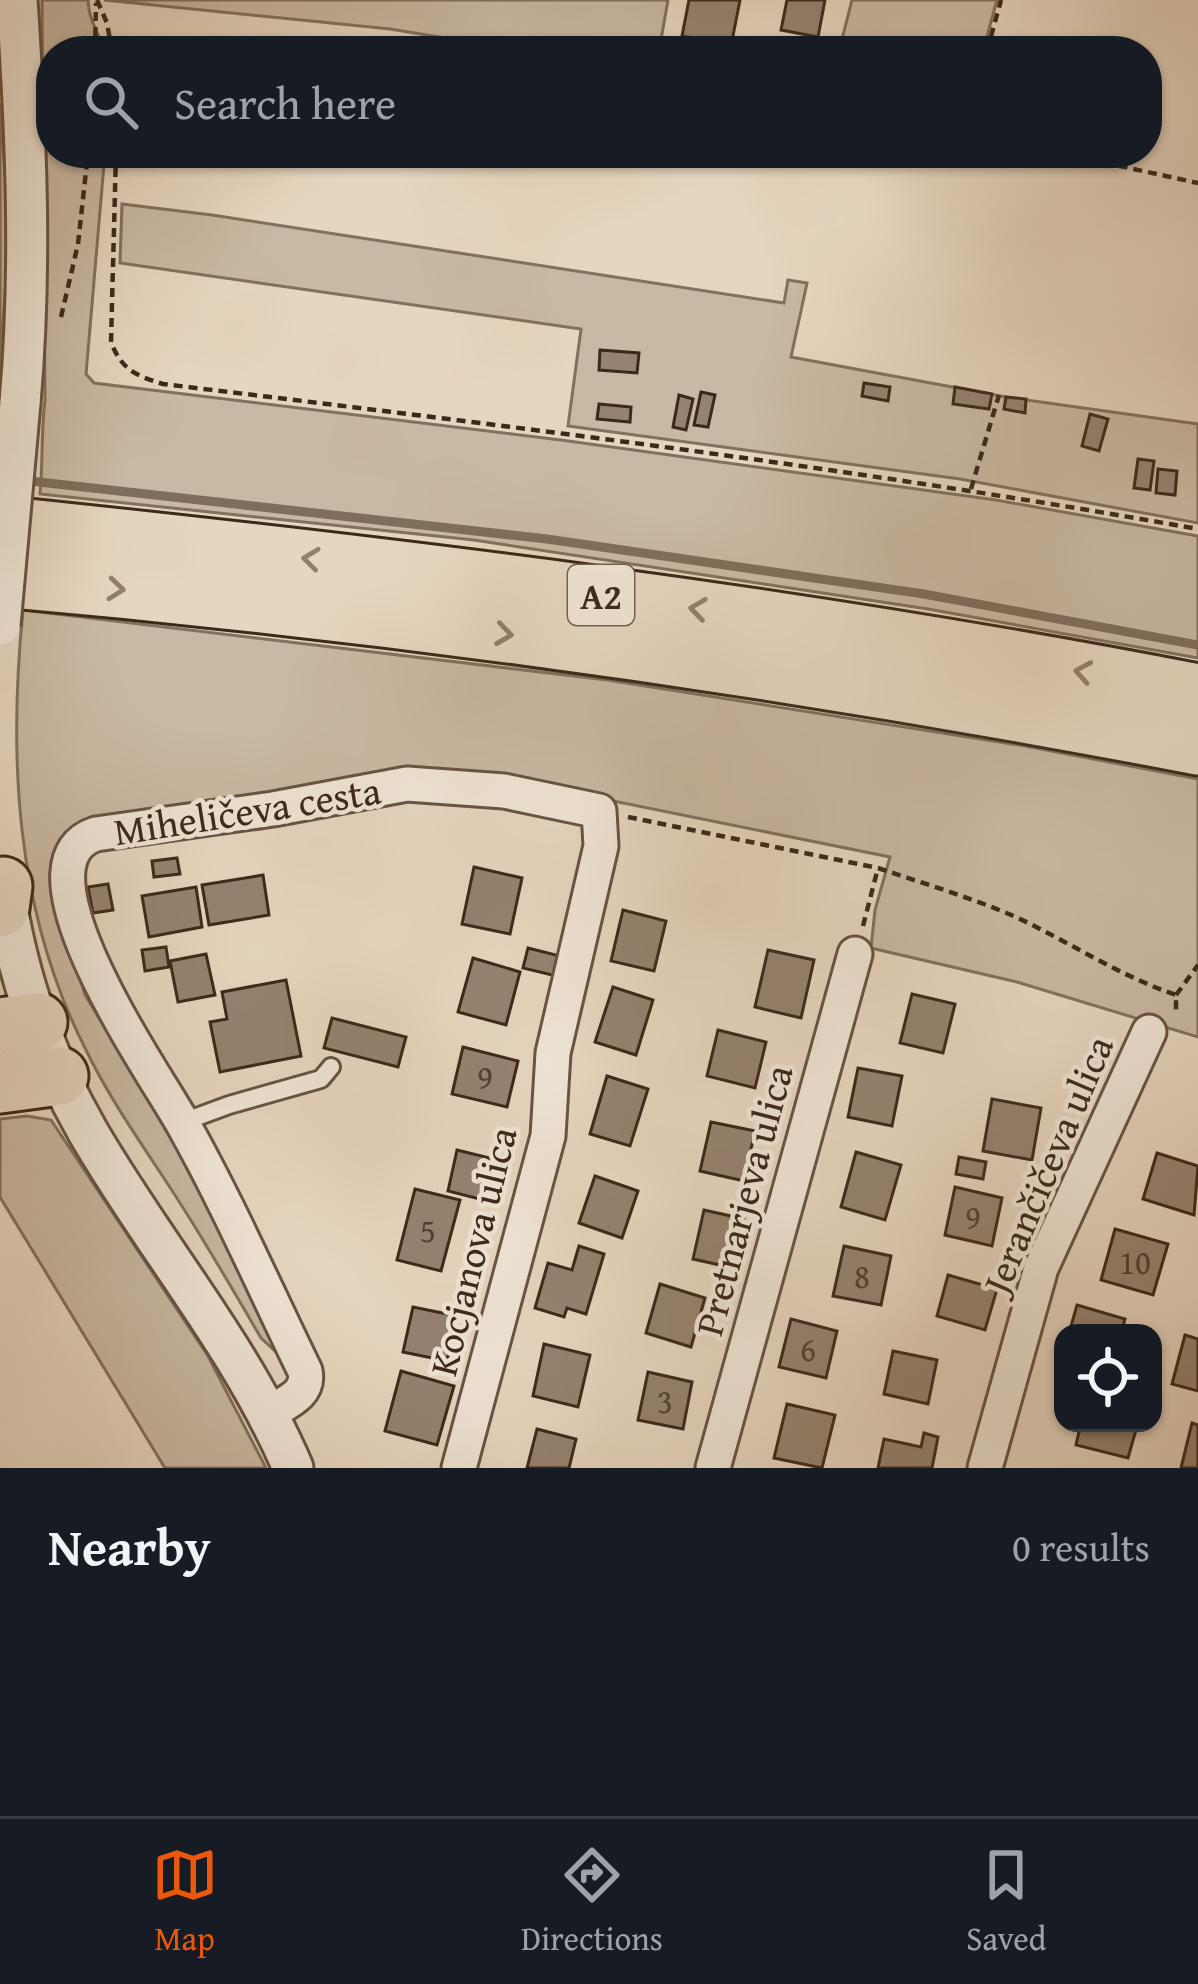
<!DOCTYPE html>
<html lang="en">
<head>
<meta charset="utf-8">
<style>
	body { margin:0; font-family:"Gentium Book Plus",serif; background:#20242c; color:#f1f3f6 }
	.controls { position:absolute; right:36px; bottom:36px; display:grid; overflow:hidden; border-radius:24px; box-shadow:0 3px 9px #0004 }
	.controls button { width:108px; height:108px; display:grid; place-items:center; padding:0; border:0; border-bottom:3px solid #363941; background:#171b24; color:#f1f3f6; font:60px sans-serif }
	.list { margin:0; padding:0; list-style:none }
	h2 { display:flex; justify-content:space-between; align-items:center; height:156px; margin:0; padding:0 48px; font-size:51px }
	h2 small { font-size:39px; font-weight:400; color:#9ea1a6 }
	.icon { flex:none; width:66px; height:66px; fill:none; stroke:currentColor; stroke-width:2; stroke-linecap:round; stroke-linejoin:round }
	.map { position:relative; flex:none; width:1198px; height:1468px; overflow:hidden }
	.search { position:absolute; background:#171b24; box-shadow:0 3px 9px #0004; left:36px; right:36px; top:36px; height:132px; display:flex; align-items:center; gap:30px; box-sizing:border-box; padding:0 42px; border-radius:48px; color:#9ea1a6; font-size:45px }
	.sheet { height:348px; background:#171b24 }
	nav { display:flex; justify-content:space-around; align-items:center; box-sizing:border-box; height:168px; border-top:3px solid #363941; background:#171b24; font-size:33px; color:#9ea1a6 }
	nav a { display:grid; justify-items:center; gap:6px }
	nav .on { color:#ea580c }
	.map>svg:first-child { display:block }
	.green { fill:#c9b8a3; stroke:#83705e; stroke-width:3 }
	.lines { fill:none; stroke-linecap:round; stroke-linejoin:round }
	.stream { stroke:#806d5b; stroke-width:9 }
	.building { fill:#958270; stroke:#3d291a; stroke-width:3 }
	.service-casing { stroke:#675443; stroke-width:22 }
	.minor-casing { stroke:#675443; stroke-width:39 }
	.tertiary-casing { stroke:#675443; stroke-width:45 }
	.motorway-casing { stroke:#3d291a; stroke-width:63 }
	.path { stroke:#3d291a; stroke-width:4.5; stroke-dasharray:9 6; stroke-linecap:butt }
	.service { stroke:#efe4d5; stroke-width:16 }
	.minor { stroke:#efe4d5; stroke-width:33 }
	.tertiary { stroke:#efe4d5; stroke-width:39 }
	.motorway { stroke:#e6d5bf; stroke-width:57 }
	.tertiary-bridge-casing { stroke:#675443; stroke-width:45; stroke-linecap:butt }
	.tertiary-bridge { stroke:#efe4d5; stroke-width:39 }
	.oneway { stroke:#927f6c }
	.labels { text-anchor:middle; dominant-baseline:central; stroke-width:9; stroke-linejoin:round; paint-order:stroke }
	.number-label { font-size:33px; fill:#533f30 }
	.shield { fill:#efe4d5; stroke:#726152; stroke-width:3 }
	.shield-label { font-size:36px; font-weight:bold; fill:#3d291a }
	.street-label { font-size:39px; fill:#3d291a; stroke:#efe4d5 }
</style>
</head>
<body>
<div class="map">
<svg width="1198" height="1468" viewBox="0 0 1198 1468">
	<rect width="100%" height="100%" fill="#e6d5bf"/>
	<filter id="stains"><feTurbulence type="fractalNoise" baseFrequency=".00167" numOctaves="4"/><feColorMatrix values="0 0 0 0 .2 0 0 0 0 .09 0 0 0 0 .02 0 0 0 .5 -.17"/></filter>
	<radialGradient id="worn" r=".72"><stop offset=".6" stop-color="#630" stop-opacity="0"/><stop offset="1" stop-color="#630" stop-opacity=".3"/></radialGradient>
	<!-- green -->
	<g class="green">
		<path d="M 42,0 L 88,0 C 89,23 99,30 103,51 L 51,51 L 51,153 L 105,153 L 86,374 L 94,383 L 561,440 L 996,500 L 1198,536 L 1198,658 L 928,609 L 474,540 L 40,494 C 43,462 41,432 45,400 Z"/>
		<polygon points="104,0 668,0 659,51 526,51 390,29"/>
		<polygon points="852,0 997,0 983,51 839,51"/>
		<polygon points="0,103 9,228 0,372"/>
		<polygon points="122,204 212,215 784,303 788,280 807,283 791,357 1006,397 1198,424 1198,523 960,479 568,426 581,329 120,263"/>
		<path d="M 23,610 L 607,680 L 1025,746 L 1198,779 L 1198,1037 L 1017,982 L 871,948 L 875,910 L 890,857 L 549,788 L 79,828 L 65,837 L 57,850 L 65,930 L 85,995 L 187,1162 L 289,1364 L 261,1338 C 232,1288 203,1238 171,1189 C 141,1143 109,1098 85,1048 C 16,912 8,759 23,610 Z"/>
		<polygon points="27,1116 51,1120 208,1356 266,1468 165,1468 0,1197 0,1119"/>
	</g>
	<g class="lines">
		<!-- stream -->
		<polyline class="stream" points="21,480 547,539 924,594 1198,645"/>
	</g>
	<!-- building -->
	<g class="building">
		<polygon points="689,0 740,0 731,46 682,36"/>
		<polygon points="787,0 825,0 818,37 781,30"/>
		<polygon points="600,350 639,353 637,373 599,370"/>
		<polygon points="864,383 890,387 888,401 862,396"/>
		<polygon points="955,387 992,394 989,409 953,404"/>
		<polygon points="701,392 715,395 708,427 694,425"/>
		<polygon points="679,395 693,399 686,430 673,427"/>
		<polygon points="1006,397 1026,399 1025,413 1004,409"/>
		<polygon points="599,404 631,407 630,422 597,419"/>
		<polygon points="1090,414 1108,419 1099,451 1082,446"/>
		<polygon points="1138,459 1154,461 1150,490 1134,488"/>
		<polygon points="1158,469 1177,471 1175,495 1156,493"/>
		<polygon points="177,858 180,874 154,877 152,861"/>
		<polygon points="474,867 522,878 510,934 462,924"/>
		<polygon points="263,875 269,915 209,925 202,885"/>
		<polygon points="108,884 113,910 93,913 88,887"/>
		<polygon points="196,887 202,927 149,937 142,896"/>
		<polygon points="623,910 666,921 654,971 611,961"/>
		<polygon points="166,947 169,967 145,971 142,950"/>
		<polygon points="528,948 560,956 556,976 523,968"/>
		<polygon points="768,950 814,960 801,1018 755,1007"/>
		<polygon points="206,954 215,995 178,1002 170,961"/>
		<polygon points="473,958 520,972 506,1025 458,1012"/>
		<polygon points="286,980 301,1056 220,1072 210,1022 227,1019 222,992"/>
		<polygon points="613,987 653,1000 636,1055 595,1042"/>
		<polygon points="912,994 955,1004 943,1053 900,1043"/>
		<polygon points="332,1018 406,1037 398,1067 324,1048"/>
		<polygon points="718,1030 766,1042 755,1088 707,1076"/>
		<polygon points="463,1047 518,1061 507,1107 452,1094"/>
		<polygon points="858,1068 902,1076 892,1126 848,1117"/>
		<polygon points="607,1076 648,1089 630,1146 590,1134"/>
		<polygon points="992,1099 1041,1108 1032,1160 983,1151"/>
		<polygon points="711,1122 755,1131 744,1181 700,1171"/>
		<polygon points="457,1150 506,1162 495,1203 448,1191"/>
		<polygon points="856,1152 901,1165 885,1220 841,1207"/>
		<polygon points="1157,1153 1198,1166 1194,1215 1143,1199"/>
		<polygon points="959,1157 986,1162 983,1179 956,1174"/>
		<polygon points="595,1176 638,1191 622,1238 579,1223"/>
		<polygon points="955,1187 1002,1198 992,1246 945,1235"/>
		<polygon points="415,1189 460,1200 441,1271 397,1260"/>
		<polygon points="704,1210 744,1219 733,1268 693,1259"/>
		<polygon points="1115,1229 1168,1244 1153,1295 1101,1280"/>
		<polygon points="579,1246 604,1254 586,1314 567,1308 564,1317 535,1308 548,1263 572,1270"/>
		<polygon points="844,1246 891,1256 881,1305 833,1296"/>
		<polygon points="948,1275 997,1289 985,1330 937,1316"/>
		<polygon points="660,1284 705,1298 691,1347 646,1333"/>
		<polygon points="1077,1305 1125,1319 1121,1333 1069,1333"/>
		<polygon points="413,1307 457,1316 447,1361 403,1352"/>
		<polygon points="791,1319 837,1331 826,1378 779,1367"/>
		<polygon points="1185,1335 1198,1339 1198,1391 1172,1384"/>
		<polygon points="544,1344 590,1355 578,1407 533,1396"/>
		<polygon points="893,1351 937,1360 928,1404 884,1394"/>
		<polygon points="401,1371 454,1386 437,1445 385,1431"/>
		<polygon points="648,1372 692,1382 683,1429 638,1420"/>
		<polygon points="787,1404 835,1415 822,1468 774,1458"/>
		<polygon points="1081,1423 1138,1423 1128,1458 1076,1445"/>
		<polygon points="1192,1423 1198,1425 1198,1468 1181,1468"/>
		<polygon points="537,1429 576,1439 569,1468 527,1468"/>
		<polygon points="924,1433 938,1437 932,1468 878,1468 884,1439 921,1447"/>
	</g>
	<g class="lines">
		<defs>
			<polyline id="service" points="183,1122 229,1105 321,1079 331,1067"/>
			<g id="minor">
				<path d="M 269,1413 C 287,1402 310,1394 305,1371 C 265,1289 228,1204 183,1124 C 160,1081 5,863 96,834 L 273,809 L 407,784 L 504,791 L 599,811 L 601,846 L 553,1053 L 548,1136 L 459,1468"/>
				<polyline points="713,1468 855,954"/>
				<polyline points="985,1468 1041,1268 1149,1032"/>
			</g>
			<g id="tertiary">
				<path d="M 17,0 C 26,135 32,268 20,403"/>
				<path d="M 3,881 C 15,969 44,1055 88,1132 C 154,1246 241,1346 293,1468"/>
			</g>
			<g id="motorway">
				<path d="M 0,525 C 401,567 802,616 1198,693"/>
				<path d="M 0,578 C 402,613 802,670 1198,746"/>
				<polyline points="0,908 3,886"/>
				<polyline points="0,1027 38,1022"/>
				<polyline points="0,1084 59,1076"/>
			</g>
		</defs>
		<!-- service casing -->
		<use href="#service" class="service-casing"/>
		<!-- minor casing -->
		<use href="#minor" class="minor-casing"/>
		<!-- tertiary casing -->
		<use href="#tertiary" class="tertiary-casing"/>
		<!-- motorway casing -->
		<use href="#motorway" class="motorway-casing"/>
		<!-- path -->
		<g class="path">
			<polyline points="97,0 107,23 112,51"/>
			<polyline points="95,51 96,3"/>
			<polyline points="987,51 1001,0"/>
			<path d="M 116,153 L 111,342 C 121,369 136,376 163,384 C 509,426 855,468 1198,529"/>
			<polyline points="1060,153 1198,183"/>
			<polyline points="61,317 78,244 88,153"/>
			<polyline points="971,489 999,395"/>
			<path d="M 628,817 L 878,868 C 925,884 973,898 1018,918 C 1071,943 1120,976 1176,995 L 1176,1015"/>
			<polyline points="863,926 878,868"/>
			<polyline points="1176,995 1198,965"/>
		</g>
		<!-- service -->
		<use href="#service" class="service"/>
		<!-- minor -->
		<use href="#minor" class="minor"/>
		<!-- tertiary -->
		<use href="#tertiary" class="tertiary"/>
		<!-- motorway -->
		<use href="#motorway" class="motorway"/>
		<defs>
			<polyline id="tertiary-bridge" points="0,625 20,403"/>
		</defs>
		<!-- tertiary-bridge casing -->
		<use href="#tertiary-bridge" class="tertiary-bridge-casing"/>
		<!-- tertiary-bridge -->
		<use href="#tertiary-bridge" class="tertiary-bridge"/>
	</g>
	<!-- one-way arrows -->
	<defs><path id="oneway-chevron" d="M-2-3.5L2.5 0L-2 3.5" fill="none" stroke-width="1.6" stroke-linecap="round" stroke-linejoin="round" transform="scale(3)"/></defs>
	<g class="oneway">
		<use href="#oneway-chevron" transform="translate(311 559) rotate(-173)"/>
		<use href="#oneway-chevron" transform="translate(116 589) rotate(6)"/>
		<use href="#oneway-chevron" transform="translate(698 609) rotate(-172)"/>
		<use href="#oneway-chevron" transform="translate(504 634) rotate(8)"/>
		<use href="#oneway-chevron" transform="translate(1083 672) rotate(-170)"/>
	</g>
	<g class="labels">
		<!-- number labels -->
		<g class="number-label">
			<text x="485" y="1077">9</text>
			<text x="973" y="1217">9</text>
			<text x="428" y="1230">5</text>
			<text x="1135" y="1262">10</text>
			<text x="862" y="1276">8</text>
			<text x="808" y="1349">6</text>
			<text x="665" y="1401">3</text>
		</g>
		<!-- shield labels -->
		<rect class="shield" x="568" y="565" width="66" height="60" rx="9"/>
		<g class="shield-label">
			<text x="601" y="595">A2</text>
		</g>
		<!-- street labels -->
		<g class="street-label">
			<text transform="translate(247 810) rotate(-9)">Miheličeva cesta</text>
			<text transform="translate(1047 1164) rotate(-67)">Jerančičeva ulica</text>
			<text transform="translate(743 1200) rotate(-75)">Pretnarjeva ulica</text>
			<text transform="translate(472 1251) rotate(-76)">Kocjanova ulica</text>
		</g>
	</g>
	<rect width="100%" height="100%" filter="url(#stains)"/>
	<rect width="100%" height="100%" fill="url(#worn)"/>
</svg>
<div class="controls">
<button><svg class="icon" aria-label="locate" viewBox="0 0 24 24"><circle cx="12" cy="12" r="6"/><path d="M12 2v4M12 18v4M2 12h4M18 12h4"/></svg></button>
</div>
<div class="search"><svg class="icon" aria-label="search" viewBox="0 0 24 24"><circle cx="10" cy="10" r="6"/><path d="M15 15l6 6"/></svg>Search here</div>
</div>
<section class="sheet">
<h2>Nearby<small>0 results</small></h2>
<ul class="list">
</ul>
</section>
<nav>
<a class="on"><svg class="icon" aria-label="map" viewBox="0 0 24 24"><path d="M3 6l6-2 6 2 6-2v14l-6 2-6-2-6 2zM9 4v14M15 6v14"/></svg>Map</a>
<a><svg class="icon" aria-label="directions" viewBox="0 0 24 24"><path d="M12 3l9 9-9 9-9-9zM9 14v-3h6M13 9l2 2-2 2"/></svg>Directions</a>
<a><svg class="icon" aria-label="saved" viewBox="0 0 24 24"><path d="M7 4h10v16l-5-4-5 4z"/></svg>Saved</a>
</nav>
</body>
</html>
